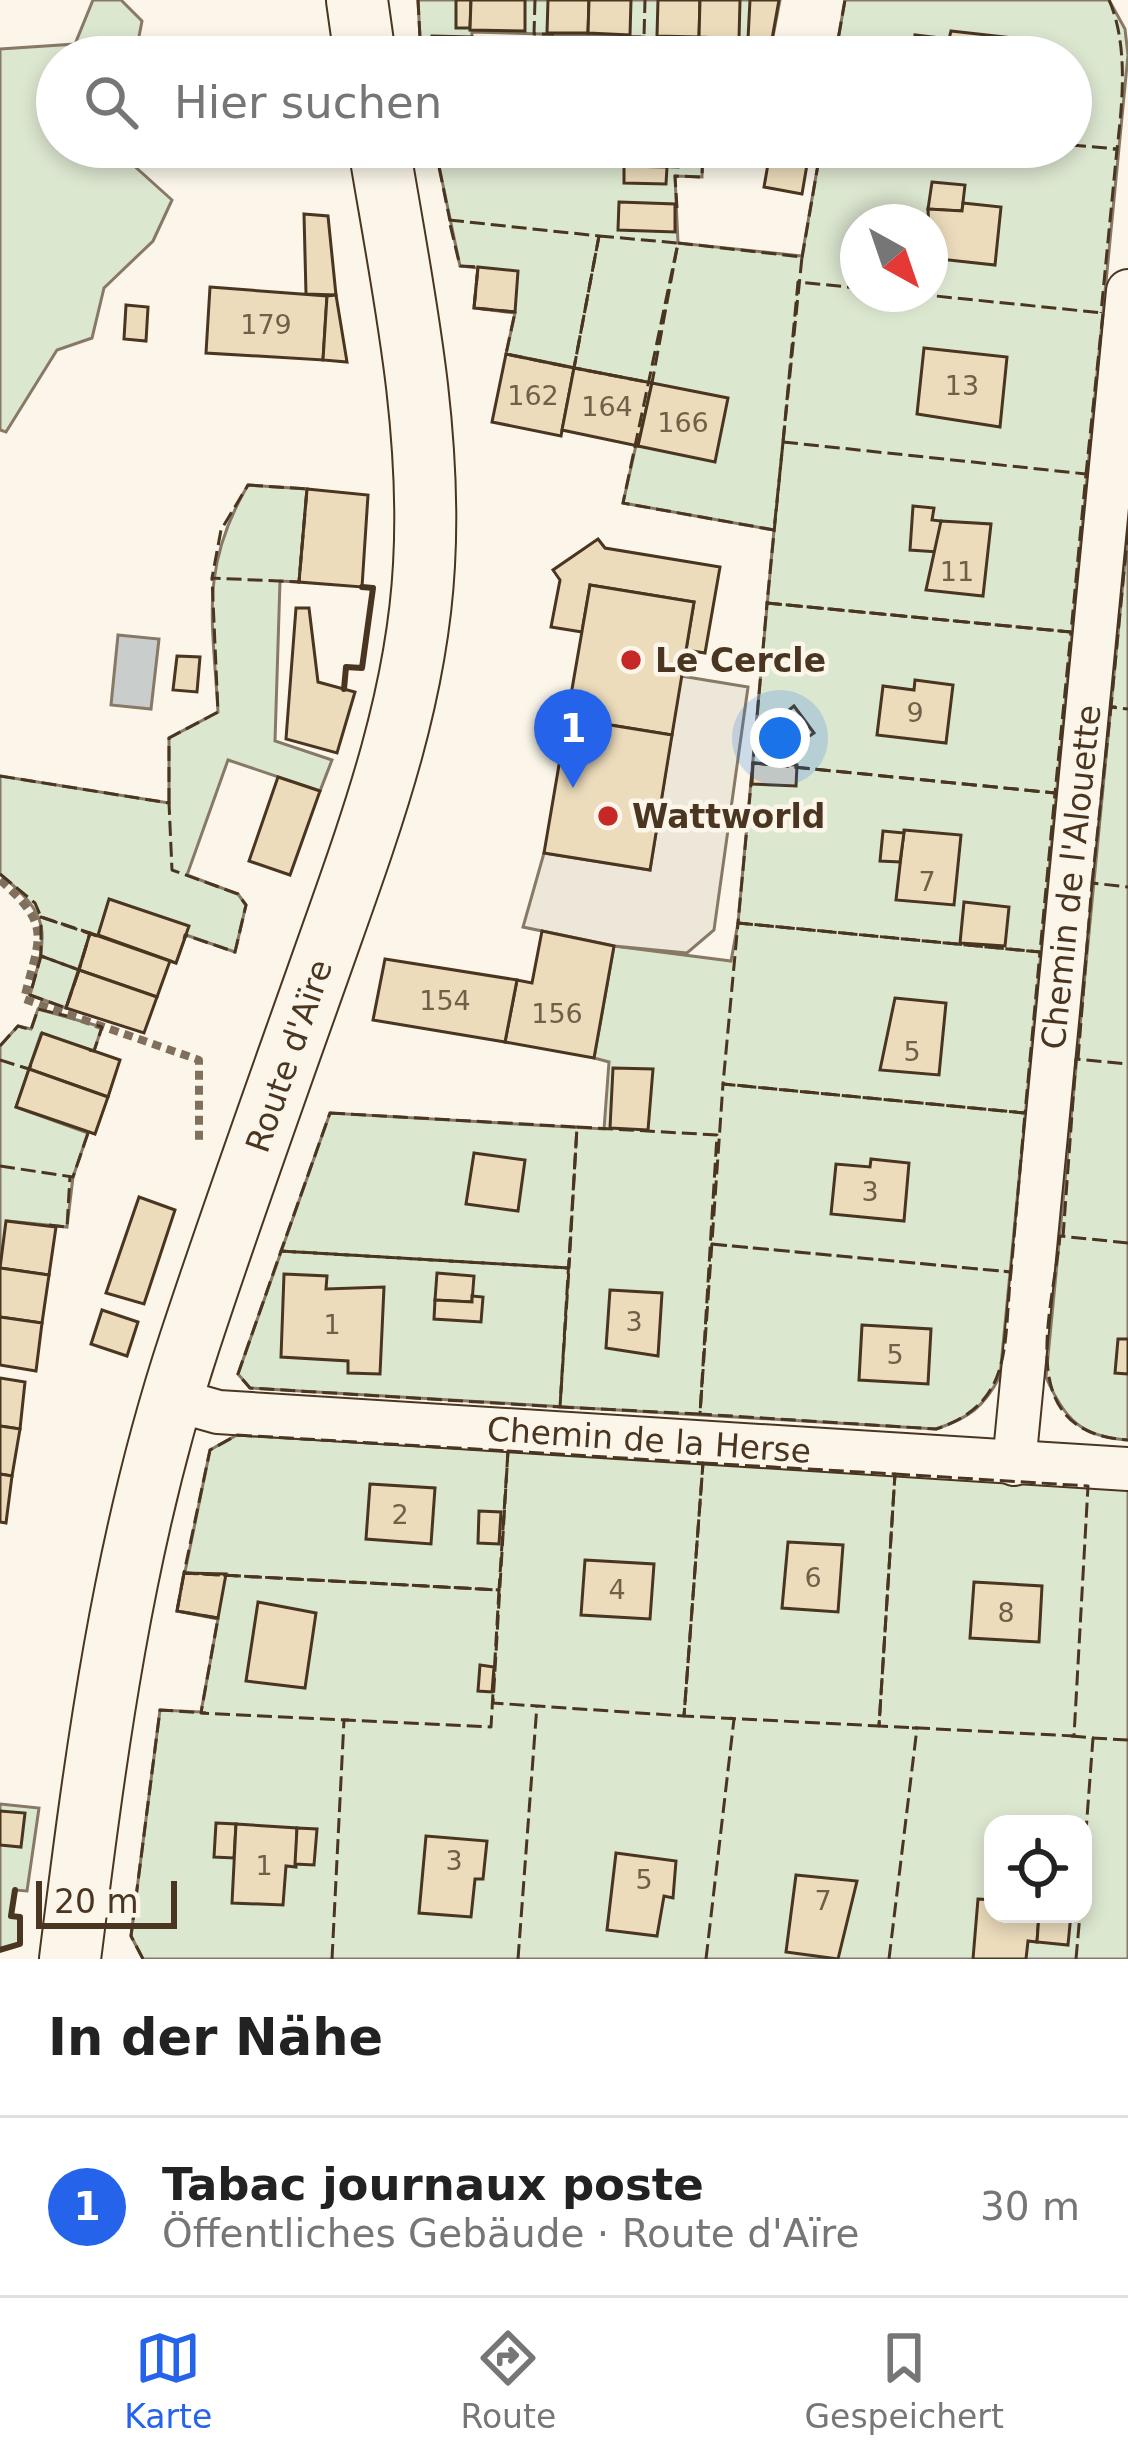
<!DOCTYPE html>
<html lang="de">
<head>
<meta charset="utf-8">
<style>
	body { margin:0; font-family:"DejaVu Sans",sans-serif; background:#f2f2f2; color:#222 }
	.controls { position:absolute; right:36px; bottom:36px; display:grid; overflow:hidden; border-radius:24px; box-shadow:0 6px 18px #0003 }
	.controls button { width:108px; height:108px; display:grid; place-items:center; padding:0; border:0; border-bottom:3px solid #e0e0e0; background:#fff; color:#222; font:60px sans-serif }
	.compass { position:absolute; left:840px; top:204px; width:108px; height:108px; border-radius:50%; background:#fff; box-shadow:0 6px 18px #0003; rotate:140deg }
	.scale { position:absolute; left:36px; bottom:30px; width:141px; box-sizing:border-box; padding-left:12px; border:6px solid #4a3520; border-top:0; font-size:33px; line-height:42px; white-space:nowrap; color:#4a3520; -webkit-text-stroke:9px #fbf6e9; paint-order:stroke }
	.you { position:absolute; left:780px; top:738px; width:42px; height:42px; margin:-30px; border:9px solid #fff; border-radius:50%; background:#1a73e8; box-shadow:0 0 0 18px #1a73e833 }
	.badge { display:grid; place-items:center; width:78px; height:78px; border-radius:50%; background:#2563eb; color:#fff; font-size:39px; font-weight:700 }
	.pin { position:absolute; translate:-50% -99px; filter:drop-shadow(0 3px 6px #0008) }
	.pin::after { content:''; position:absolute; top:63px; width:42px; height:36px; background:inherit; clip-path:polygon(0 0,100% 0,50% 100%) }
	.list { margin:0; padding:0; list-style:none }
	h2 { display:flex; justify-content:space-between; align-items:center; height:156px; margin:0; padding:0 48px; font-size:51px }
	h2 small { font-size:39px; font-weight:400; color:#767676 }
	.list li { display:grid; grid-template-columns:78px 1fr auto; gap:36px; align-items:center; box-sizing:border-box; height:180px; padding:0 48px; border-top:3px solid #e0e0e0 }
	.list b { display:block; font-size:45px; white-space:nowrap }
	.list p { margin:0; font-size:39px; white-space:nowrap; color:#767676 }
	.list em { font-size:39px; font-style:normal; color:#767676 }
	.icon { flex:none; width:66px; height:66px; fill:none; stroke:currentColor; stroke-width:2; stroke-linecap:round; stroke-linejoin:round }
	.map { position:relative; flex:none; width:1128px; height:1959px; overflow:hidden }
	.search { position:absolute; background:#fff; box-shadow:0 6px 18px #0003; left:36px; right:36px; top:36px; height:132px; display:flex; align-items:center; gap:30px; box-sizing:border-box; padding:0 42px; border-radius:66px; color:#767676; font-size:45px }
	.sheet { height:336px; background:#fff }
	nav { display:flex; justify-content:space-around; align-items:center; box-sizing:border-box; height:168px; border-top:3px solid #e0e0e0; background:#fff; font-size:33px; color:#767676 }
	nav a { display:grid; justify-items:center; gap:6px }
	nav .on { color:#2563eb }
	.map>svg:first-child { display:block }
	.green { fill:#dce7d0; stroke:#887966; stroke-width:3; fill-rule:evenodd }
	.parking { fill:#ede7d9; stroke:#887966; stroke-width:3 }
	.water { fill:#c9cecd; stroke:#887966; stroke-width:3 }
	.building { fill:#ecdcbc; stroke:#4a3520; stroke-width:3 }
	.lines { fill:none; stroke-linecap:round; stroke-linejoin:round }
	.street-casing { stroke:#4a3520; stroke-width:46 }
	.secondary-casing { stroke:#4a3520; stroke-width:64 }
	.path { stroke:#7f6f5c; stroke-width:8; stroke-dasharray:9 6; stroke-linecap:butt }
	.street { stroke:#fbf6e9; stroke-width:42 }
	.secondary { stroke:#fbf6e9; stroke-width:60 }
	.fence { stroke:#4a3520; stroke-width:3; stroke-dasharray:15 6; stroke-linecap:butt }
	.wall { stroke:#4a3520; stroke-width:6 }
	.poi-dot { fill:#c62828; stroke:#fbf6e9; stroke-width:4.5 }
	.labels { text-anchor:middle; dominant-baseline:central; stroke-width:9; stroke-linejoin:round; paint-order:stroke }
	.number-label { font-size:27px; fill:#725f47 }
	.poi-label { font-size:33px; font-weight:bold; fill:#4a3520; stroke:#fbf6e9; text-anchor:start }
	.street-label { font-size:33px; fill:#4a3520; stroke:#fbf6e9 }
</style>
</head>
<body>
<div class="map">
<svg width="1128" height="1959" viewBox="0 0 1128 1959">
	<rect width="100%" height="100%" fill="#fbf6e9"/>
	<!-- green -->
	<g class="green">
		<polygon points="93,0 121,0 142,21 135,57 57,57 57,147 128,147 131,163 172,200 153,241 104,288 92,338 57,350 6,432 0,430 0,49 75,44"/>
		<polygon points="418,0 780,0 769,57 644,57 644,37 472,32 471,57 421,57"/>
		<path d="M 845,0 L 1109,0 L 1125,29 L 1128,55 L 1000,1376 C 984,1407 969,1418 936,1429 L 250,1388 L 238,1374 L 330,1113 L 604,1129 L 609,1062 L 594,1058 L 614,946 L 731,961 L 738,923 L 774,530 L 623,503 L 650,383 L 506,354 L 515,313 L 474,308 L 478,268 L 460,266 L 435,147 L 703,147 L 702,177 L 675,176 L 678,243 L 802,256 L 821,147 L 1071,147 L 1071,57 L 835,57 ZM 858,222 L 930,222 L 930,294 L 858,294 Z"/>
		<path d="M 248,485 L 307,489 L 299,582 L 280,581 L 275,741 L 332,760 L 320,791 L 228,760 L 187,875 L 238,894 L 246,905 L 235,952 L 186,935 L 176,963 L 90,934 L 66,1008 L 30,995 C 48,932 52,917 0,874 L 0,776 L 169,803 L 169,738 L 218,712 C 213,621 199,568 248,485 Z"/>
		<path d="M 1128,530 L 1128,1440 C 1081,1437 1064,1419 1046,1377 Z"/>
		<polygon points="38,1009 102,1027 94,1051 41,1034 16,1107 88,1133 73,1177 67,1227 7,1221 0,1267 0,1046 18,1026 31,1029"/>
		<path d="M 237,1435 L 1128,1488 L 1128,1959 L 143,1959 L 131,1936 L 160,1710 L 201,1712 L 218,1619 L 177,1611 L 210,1450 ZM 993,1824 L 1083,1824 L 1083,1914 L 993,1914 Z"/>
		<polygon points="0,1804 39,1808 27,1891 15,1890 11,1915 20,1917 20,1944 0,1950"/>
	</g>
	<!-- parking -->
	<polygon class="parking" points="681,676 748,687 714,930 687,953 614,946 523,927 544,853 650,870"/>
	<!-- water -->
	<polygon class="water" points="118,635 159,639 151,709 111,705"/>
	<!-- building -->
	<g class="building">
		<polygon points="456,0 471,0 470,28 456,28"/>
		<polygon points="471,0 525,0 525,31 470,30"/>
		<polygon points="548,0 589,0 588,33 547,33"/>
		<polygon points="589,0 631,0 630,35 588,33"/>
		<polygon points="658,0 700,0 699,37 657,36"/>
		<polygon points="700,0 740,0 739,39 699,37"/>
		<polygon points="750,0 779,0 772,39 748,39"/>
		<polygon points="951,31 1014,38 1011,56 1024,57 913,57 915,35 949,39"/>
		<polygon points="432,36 472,37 472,57 431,57"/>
		<polygon points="620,147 678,147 678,167 619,165"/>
		<polygon points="771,147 810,147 802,194 764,187"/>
		<polygon points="624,166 667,167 666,184 624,183"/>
		<polygon points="932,182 965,185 962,211 928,209"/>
		<polygon points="619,202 675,204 675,232 618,230"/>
		<polygon points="963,203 1001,207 995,265 930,258 928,209 962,211"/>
		<polygon points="304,214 328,216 336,295 306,294"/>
		<polygon points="478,267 518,271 515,312 474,308"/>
		<polygon points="210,287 327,296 323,360 206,353"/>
		<polygon points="336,295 347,362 323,360 327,296"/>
		<polygon points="126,305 148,307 146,341 124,339"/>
		<polygon points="924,348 1007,357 1000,427 917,414"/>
		<polygon points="506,354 574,368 561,436 492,422"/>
		<polygon points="574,368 652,383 638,446 562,430"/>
		<polygon points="652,383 728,398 715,462 638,446"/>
		<polygon points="307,489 368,495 362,587 299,582"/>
		<polygon points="913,506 934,508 932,520 941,521 938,552 910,550"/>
		<polygon points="941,521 991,524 983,596 926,590"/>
		<polygon points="598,539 605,548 720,567 705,653 686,650 694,602 590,585 582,632 551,627 560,580 553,570"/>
		<polygon points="590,585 694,602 672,735 567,718"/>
		<polygon points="296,608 309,608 318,682 355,692 337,753 286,739"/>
		<polygon points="177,656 200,657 197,692 173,690"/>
		<polygon points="915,680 953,685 946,743 877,735 883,686 914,690"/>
		<polygon points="794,706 814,733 798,744 779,718"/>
		<polygon points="567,718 672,735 650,870 544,853"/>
		<polygon points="753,763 797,765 796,786 752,784"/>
		<polygon points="278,777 320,791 290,875 249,861"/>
		<polygon points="904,830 961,835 954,905 896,900"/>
		<polygon points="883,831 904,833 900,862 880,861"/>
		<polygon points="109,899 189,926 176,963 98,935"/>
		<polygon points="964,902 1009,907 1005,946 960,943"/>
		<polygon points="542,931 614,946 594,1058 505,1042 517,980 532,983"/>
		<polygon points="90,933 170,961 157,997 79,970"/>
		<polygon points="385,959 517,980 505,1042 373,1020"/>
		<polygon points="79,970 157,997 144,1033 66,1008"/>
		<polygon points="895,998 946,1003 939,1075 880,1070"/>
		<polygon points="42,1033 120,1060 108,1097 29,1069"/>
		<polygon points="613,1068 653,1069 648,1130 610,1128"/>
		<polygon points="29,1069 108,1097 95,1134 16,1107"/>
		<polygon points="474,1153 525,1160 518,1211 466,1204"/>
		<polygon points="871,1159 909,1163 904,1221 831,1214 836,1164 870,1167"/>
		<polygon points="139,1197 175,1210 144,1304 106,1293"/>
		<polygon points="6,1221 56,1227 49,1275 0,1268"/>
		<polygon points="0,1268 49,1275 42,1323 0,1317"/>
		<polygon points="437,1273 474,1276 472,1302 435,1300"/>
		<polygon points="284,1274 327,1276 326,1289 384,1287 380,1374 348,1373 348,1361 281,1357"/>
		<polygon points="610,1290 662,1293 658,1356 606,1348"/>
		<polygon points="472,1296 483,1297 481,1322 434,1319 435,1300 472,1302"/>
		<polygon points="102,1310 138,1322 127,1356 91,1344"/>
		<polygon points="0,1317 42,1323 36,1371 0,1365"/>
		<polygon points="862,1325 931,1329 928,1384 859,1380"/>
		<polygon points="1118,1339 1128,1339 1128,1374 1115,1373"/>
		<polygon points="0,1378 25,1382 20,1429 0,1426"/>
		<polygon points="0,1426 20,1429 12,1476 0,1474"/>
		<polygon points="0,1474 12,1476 6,1523 0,1522"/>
		<polygon points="370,1484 435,1488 431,1544 366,1539"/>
		<polygon points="479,1511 501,1512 499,1544 478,1543"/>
		<polygon points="788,1542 843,1545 838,1612 782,1608"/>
		<polygon points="585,1560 654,1564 650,1619 581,1615"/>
		<polygon points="184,1573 226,1574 218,1618 177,1611"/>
		<polygon points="974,1582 1042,1586 1039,1642 970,1638"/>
		<polygon points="258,1602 316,1613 305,1688 246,1681"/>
		<polygon points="480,1665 494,1667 492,1692 478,1691"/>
		<polygon points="0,1811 25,1813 21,1847 0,1845"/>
		<polygon points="216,1823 236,1824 234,1858 214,1857"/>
		<polygon points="236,1824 297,1828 296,1867 286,1866 283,1905 232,1903"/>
		<polygon points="297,1828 317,1829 314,1865 295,1864"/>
		<polygon points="426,1836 487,1841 483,1879 475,1879 471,1917 419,1913"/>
		<polygon points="616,1853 676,1861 673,1898 664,1896 657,1936 607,1930"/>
		<polygon points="796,1875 857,1881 838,1959 786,1952"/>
		<polygon points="978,1899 993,1900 993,1914 1039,1914 1037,1942 1028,1941 1026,1959 973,1959"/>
		<polygon points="1039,1914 1071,1914 1068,1945 1037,1942"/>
	</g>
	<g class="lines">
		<defs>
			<g id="street">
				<polyline points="172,1399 218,1412 1128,1469"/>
				<polyline points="1014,1464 1128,291"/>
			</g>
			<g id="secondary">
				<polyline points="357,0 365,57"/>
				<path d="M 70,1959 C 96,1751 123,1544 189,1344 C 233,1210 281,1078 328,945 C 372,821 417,698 424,565 C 432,424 402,286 379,147"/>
			</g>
		</defs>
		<!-- street casing -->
		<use href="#street" class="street-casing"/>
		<!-- secondary casing -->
		<use href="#secondary" class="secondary-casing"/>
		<!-- path -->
		<path class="path" d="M 0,880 C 53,927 39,936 24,999 L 199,1060 L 199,1144"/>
		<!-- street -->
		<use href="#street" class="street"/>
		<!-- secondary -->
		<use href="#secondary" class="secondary"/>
		<!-- fence -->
		<g class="fence">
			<polyline points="418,0 421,57"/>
			<polyline points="535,0 534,34 554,34"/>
			<path d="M 1109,0 C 1128,43 1123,100 1117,149 L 1113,149"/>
			<polyline points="644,36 644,57"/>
			<polyline points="626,37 644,37 645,0"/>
			<polyline points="769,57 774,36"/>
			<polyline points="835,57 845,0"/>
			<polyline points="1071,145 1117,149 1101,313"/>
			<polyline points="435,147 450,221"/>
			<polyline points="677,208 675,176 702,177 703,147"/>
			<polygon points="449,220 599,236 574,368 506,354 515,312 474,308 478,267 460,266"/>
			<polygon points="599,236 678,243 652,383 574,368"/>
			<polygon points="678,243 802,257 774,530 623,503"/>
			<polyline points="802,258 821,147"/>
			<polyline points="916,294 1103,313 1086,474 1082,473"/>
			<polygon points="783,442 1086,474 1071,632 767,603"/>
			<polyline points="783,442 798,282 858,288"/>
			<polygon points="248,485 307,489 299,582 212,578 221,530"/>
			<polygon points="767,603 1071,632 1055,793 753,763"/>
			<polyline points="1116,707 1111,707 1128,530"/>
			<polygon points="753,763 1055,793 1040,952 738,923"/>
			<polyline points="0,776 169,803 172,870 238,894 246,905 235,952 185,935 184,939"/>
			<polyline points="169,803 169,738 218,712 212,578"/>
			<polyline points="0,874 35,903 41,917 97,936"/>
			<polyline points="1092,883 1111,707 1128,709"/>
			<polygon points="41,917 90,933 79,970 41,956"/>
			<polygon points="738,923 1040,952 1025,1113 723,1084"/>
			<polygon points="41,956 79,970 66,1008 30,995"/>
			<polyline points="0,1046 18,1026 31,1030 38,1009 67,1016"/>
			<polyline points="89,1050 94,1051 102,1027 96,1025"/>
			<polyline points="1078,1059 1092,883 1128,887"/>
			<polyline points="0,1060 29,1069 31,1065"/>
			<polygon points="330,1113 577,1127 569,1268 281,1251"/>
			<polygon points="577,1127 717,1135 700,1414 560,1407"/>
			<polyline points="0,1166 73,1177 88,1133 84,1131"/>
			<polyline points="49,1225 67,1227 70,1176"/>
			<polyline points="1063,1237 1076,1059 1128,1064"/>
			<path d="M 1128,1243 L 1060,1236 C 1052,1316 1012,1433 1128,1440"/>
			<path d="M 711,1244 L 1011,1272 L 1025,1113 L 723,1084 L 700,1414 L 936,1429 C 1015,1403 1003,1343 1011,1272 L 711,1244"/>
			<polygon points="281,1251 569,1268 560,1407 250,1388 238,1374"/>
			<polygon points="237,1435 508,1451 499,1590 184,1573 210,1450"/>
			<polygon points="508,1451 703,1463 684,1716 493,1703"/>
			<polygon points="703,1463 895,1474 879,1726 684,1716"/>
			<polygon points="895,1474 1088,1486 1074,1736 879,1726"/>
			<polygon points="184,1573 499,1590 491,1727 201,1713 218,1618 177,1611"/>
			<polyline points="1071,1736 1093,1738 1083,1871"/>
			<polyline points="1092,1738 1128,1740"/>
			<polyline points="143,1959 131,1936 160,1710 206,1713"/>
			<polyline points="332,1959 344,1720 349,1720"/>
			<polyline points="518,1959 537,1705"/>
			<polyline points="706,1959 734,1719 730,1718"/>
			<polyline points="889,1959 917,1728 912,1728"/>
			<polyline points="1076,1959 1080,1914"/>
		</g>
		<!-- wall -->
		<g class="wall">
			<polyline points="344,689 346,667 362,668 373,588 362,587"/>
			<polyline points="0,1950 20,1944 20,1917 11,1916 15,1890"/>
		</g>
	</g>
	<!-- markers -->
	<g class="poi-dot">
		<circle cx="631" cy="660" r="12"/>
		<circle cx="608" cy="816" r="12"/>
	</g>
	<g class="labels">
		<!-- number labels -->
		<g class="number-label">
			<text x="266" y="324">179</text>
			<text x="962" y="385">13</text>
			<text x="533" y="395">162</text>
			<text x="607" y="406">164</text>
			<text x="683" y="422">166</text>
			<text x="957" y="571">11</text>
			<text x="915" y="712">9</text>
			<text x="927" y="881">7</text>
			<text x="445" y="1000">154</text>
			<text x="557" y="1013">156</text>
			<text x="912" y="1051">5</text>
			<text x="870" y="1191">3</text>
			<text x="634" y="1321">3</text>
			<text x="332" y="1324">1</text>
			<text x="895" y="1354">5</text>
			<text x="400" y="1514">2</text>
			<text x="813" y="1577">6</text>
			<text x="617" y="1589">4</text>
			<text x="1006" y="1612">8</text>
			<text x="454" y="1860">3</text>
			<text x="264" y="1865">1</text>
			<text x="644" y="1879">5</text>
			<text x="823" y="1900">7</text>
		</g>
		<!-- poi labels -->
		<g class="poi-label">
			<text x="655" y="660">Le Cercle</text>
			<text x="632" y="816">Wattworld</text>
		</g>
		<!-- street labels -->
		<g class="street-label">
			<text transform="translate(1071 877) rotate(-84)">Chemin de l'Alouette</text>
			<text transform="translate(289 1056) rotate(-71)">Route d'Aïre</text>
			<text transform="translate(649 1440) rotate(4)">Chemin de la Herse</text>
		</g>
	</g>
</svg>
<div class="controls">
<button><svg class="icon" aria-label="locate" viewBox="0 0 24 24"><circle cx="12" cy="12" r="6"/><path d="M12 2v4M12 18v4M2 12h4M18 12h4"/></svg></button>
</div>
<svg class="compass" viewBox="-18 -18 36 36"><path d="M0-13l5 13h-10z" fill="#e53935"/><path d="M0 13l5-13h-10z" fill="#767676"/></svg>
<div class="scale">20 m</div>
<div class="you"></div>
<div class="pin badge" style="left:573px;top:788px">1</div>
<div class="search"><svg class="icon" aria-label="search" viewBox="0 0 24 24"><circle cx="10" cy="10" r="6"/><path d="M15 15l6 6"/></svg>Hier suchen</div>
</div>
<section class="sheet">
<h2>In der Nähe<small></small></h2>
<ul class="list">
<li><span class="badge">1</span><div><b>Tabac journaux poste</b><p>Öffentliches Gebäude · Route d'Aïre</p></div><em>30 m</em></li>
</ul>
</section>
<nav>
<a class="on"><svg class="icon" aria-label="map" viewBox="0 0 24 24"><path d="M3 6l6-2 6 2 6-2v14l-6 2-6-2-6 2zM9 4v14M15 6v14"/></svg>Karte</a>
<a><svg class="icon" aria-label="directions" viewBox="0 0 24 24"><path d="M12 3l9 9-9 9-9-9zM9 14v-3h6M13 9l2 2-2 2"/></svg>Route</a>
<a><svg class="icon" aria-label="saved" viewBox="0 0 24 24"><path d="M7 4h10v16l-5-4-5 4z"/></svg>Gespeichert</a>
</nav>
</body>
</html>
